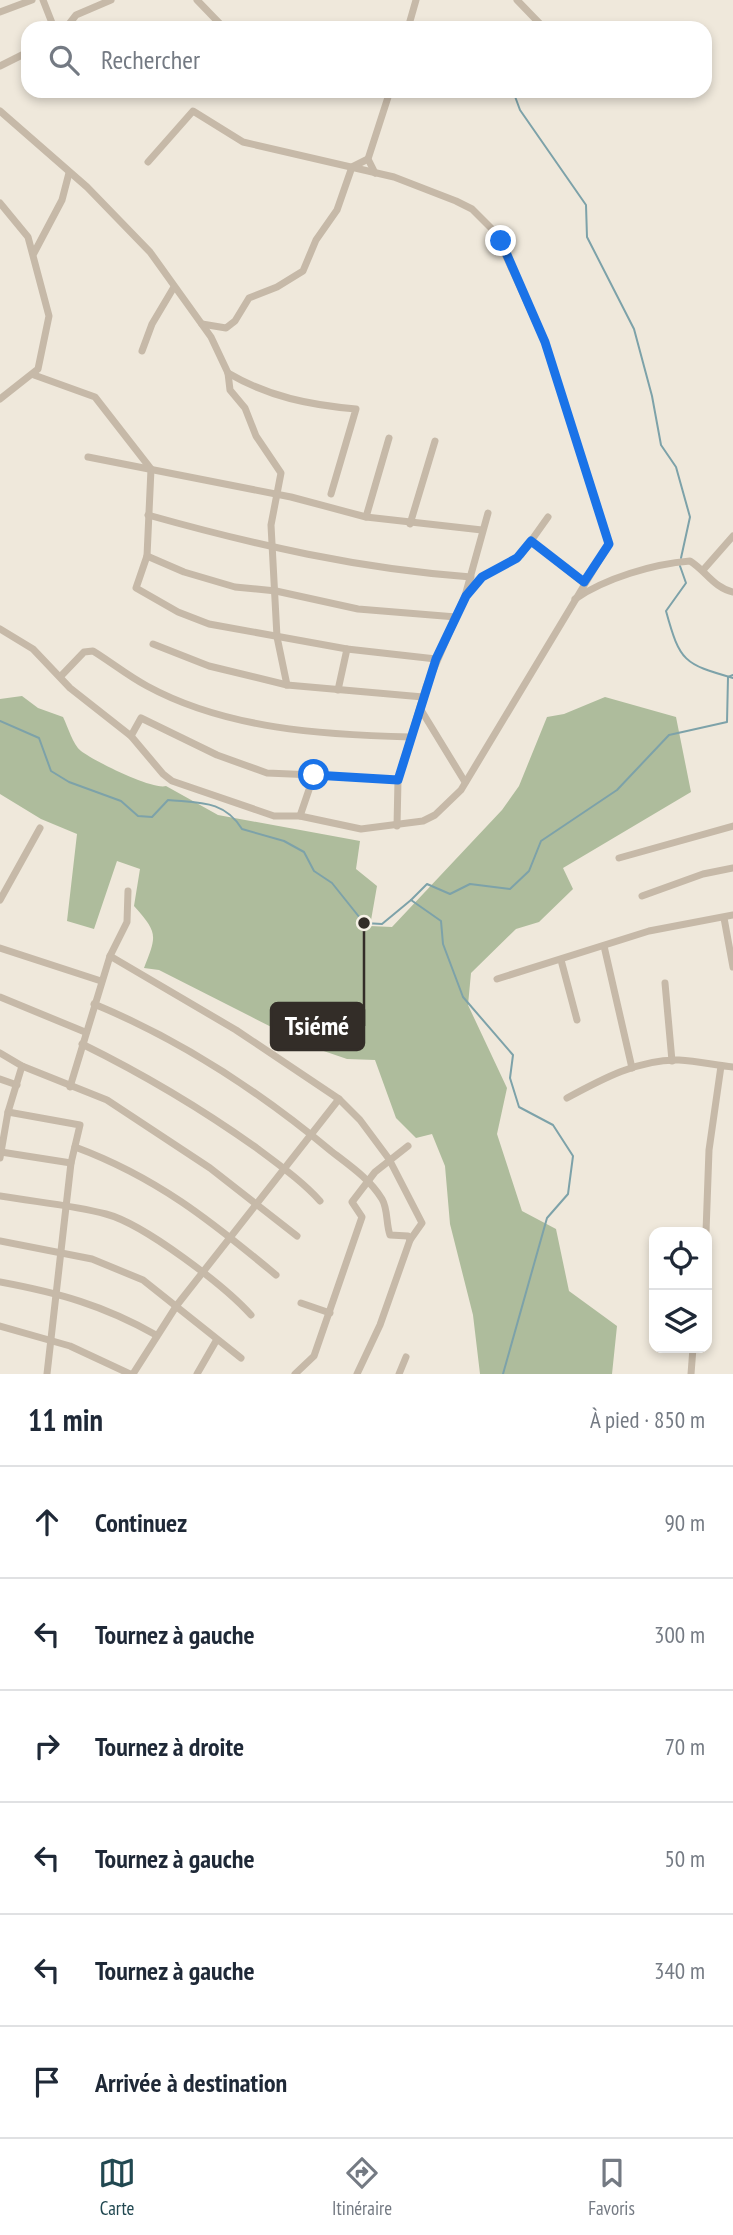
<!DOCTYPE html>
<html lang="fr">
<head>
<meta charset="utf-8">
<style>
	body { margin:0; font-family:"PT Sans Narrow",sans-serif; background:#f2f2f3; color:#1f2937 }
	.controls { position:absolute; right:21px; bottom:21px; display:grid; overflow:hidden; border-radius:14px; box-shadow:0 4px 10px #0003 }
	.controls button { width:63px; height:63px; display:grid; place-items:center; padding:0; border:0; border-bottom:2px solid #e0e1e3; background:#fff; color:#1f2937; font:35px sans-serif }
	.stop { position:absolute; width:21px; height:21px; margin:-16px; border:5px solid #1a73e8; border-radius:50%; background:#fff }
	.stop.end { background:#1a73e8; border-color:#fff; box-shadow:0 2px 7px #0008 }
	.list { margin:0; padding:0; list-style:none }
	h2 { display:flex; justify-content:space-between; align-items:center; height:91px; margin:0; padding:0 28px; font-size:30px }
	h2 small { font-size:23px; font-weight:400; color:#747a83 }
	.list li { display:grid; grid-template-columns:46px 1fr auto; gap:21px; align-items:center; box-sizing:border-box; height:112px; padding:0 28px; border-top:2px solid #e0e1e3 }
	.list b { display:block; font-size:26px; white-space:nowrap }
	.list em { font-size:23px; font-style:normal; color:#747a83 }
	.icon { flex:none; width:38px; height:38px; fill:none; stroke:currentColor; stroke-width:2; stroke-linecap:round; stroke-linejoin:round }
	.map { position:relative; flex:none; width:733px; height:1374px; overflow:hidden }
	.search { position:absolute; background:#fff; box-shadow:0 4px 10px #0003; left:21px; right:21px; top:21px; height:77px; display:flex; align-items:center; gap:18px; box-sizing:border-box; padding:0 24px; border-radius:21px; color:#747a83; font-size:26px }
	.sheet { height:763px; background:#fff }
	nav { display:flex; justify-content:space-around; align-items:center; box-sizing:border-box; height:98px; border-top:2px solid #e0e1e3; background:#fff; font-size:19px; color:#747a83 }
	nav a { display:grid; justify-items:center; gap:4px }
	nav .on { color:#214851 }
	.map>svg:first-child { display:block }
	.green { fill:#aebc9c }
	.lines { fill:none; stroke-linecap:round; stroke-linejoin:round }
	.stream { stroke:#7da2a9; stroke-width:2 }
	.minor { stroke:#c6b9a8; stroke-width:7 }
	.route { stroke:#1a73e8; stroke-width:9 }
	.leader { fill:none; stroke:#332d28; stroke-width:2.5 }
	.callout-dot { fill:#332d28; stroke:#f7f2e7; stroke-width:2.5 }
	.callout { fill:#332d28; stroke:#332d28; stroke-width:2.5 }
	.callout-label { font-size:26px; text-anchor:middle; font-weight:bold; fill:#fff }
</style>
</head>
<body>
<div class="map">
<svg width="733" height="1374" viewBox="0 0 733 1374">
	<rect width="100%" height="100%" fill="#efe8db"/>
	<!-- green -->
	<path class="green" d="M 22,696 L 38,708 L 63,717 C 68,727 73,745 81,751 C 94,761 152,790 166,786 L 218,815 L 360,841 L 356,869 L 377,886 L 370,926 L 392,927 L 502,810 L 519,786 L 547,717 L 564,714 L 605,697 L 676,717 L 691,792 L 563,868 L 573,889 L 539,922 L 516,929 L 471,973 L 468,1005 L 507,1088 L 497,1134 L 522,1211 L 556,1229 L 569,1291 L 617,1326 L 612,1374 L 480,1374 L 473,1315 L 450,1224 L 445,1166 L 432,1134 L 416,1138 L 396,1118 L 375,1060 L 347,1059 L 309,1046 L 159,970 L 144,968 C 157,935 158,933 134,906 L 140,869 L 117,861 L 94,929 L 67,921 L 77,834 L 41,819 L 0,794 L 0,699 Z"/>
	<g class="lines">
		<!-- stream -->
		<g class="stream">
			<polyline points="513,91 520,110 586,205 587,237 634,329 652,396 661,445 676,467 690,517 681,558"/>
			<path d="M 680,566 L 686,583 L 666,611 C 680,662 684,664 733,678"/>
			<path d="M 0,721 L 39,738 L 51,771 L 69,782 L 121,801 L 138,816 L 152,817 L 168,800 C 199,803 224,800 242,829 L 284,841 L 304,852 L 314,871 L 332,883 L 364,923 L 382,924 L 411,900 L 441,921 L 443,944 L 463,997 L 513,1055 L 510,1078 L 519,1107 L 553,1125 L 573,1156 L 568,1194 L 547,1218 L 503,1374"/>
			<polyline points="411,900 427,884 450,894 470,884 510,889 529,871 541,841 617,790 669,735 727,722 728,677 733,675"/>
		</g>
		<!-- minor -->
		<g class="minor">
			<polyline points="43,0 54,28"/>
			<polyline points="197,0 224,28"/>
			<polyline points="517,0 544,28"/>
			<polyline points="0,12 32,0"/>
			<polyline points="66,28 76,15 111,0"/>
			<polyline points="408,28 416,0"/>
			<polyline points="0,66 28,52"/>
			<polyline points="0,111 87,187 150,252 211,337 228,373 230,390 245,408 256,436 281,473 271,525 277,637 287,685"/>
			<polyline points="375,173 368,159 390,91"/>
			<polyline points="0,203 28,237 49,316 38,369 0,399"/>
			<polyline points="34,253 62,200 69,173"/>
			<polyline points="202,324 226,328 235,321 249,298 277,287 303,271 316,240 337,210 352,167 368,159"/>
			<polyline points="142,351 152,324 174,287"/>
			<path d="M 228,373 C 269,397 310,405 356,409 L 331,494"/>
			<polyline points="34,375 95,397 151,469 147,556 136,588 178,612 209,624 347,649 436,659"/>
			<polyline points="88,457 291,497 366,517 482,530"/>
			<path d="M 148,515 C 255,545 360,569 471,577"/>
			<polyline points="366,517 389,438"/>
			<polyline points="410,524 435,441"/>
			<polyline points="531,541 584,583"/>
			<polyline points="147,556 184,572 235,587 276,591 358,609 456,617"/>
			<polyline points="704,569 733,536"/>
			<polyline points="468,591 482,577 521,555 548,517"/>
			<path d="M 575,599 C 606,578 653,564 690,561 C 706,571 714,588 733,592"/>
			<polyline points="0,629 33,649 70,688 131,736 163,774 172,781 274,816 300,816 361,829 423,821 435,815 461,790 609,544 545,342 495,232 472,209 456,201 394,177 243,142 193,111 148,162"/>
			<polyline points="153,644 209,666 287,685 423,697"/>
			<path d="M 61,676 L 84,652 L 93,651 C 111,662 128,676 147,686 C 226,729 323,735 411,737"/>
			<polyline points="338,690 347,649"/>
			<polyline points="421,710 465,782"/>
			<polyline points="131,736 141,718 217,755 267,773 314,775"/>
			<polyline points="300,816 314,775 398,780"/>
			<polyline points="397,826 398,780 426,687 465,596 488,513"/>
			<polyline points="619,858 733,826"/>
			<polyline points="642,896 703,874 733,868"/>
			<polyline points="0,900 40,828"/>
			<polyline points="724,918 733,967"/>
			<polyline points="604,946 632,1068"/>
			<polyline points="0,948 101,981"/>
			<polyline points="110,956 236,1030 339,1099 360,1120 389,1159 422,1223 410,1240"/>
			<polyline points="561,960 577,1020"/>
			<polyline points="497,979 649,931 733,915"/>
			<polyline points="665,983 672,1061"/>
			<polyline points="0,997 85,1032"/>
			<path d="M 94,1004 C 181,1040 259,1091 331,1151 C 349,1165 370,1179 382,1199 C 388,1209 386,1224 390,1235 L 408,1236 L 410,1240 L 380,1325 L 357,1374"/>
			<path d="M 82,1044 C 143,1074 202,1109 258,1149 C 279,1165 302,1181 320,1201"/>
			<polyline points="0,1053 22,1066 107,1100 210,1168 297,1236"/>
			<polyline points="0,1079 17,1085"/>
			<polyline points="70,1087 110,956 127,922 128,891"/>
			<path d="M 567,1098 C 602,1079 639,1059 679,1060 C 697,1061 715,1065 733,1067"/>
			<polyline points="8,1112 80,1125 71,1163 47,1374"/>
			<path d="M 75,1147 C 156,1177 210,1220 276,1275"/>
			<polyline points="1,1152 71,1163"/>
			<polyline points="0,1158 8,1112 22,1066"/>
			<path d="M 0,1196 C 35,1202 72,1205 106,1214 C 144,1224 225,1286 251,1315"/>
			<polyline points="706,1232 709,1150 721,1066"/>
			<polyline points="0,1241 92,1259 143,1280 241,1358"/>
			<path d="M 0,1282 C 59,1293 103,1305 156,1335"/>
			<polyline points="301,1303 330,1313"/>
			<polyline points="0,1326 70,1346 130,1374"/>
			<polyline points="133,1374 177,1305 339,1099"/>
			<polyline points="197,1374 216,1341"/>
			<polyline points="295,1374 314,1356 362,1217 352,1202 375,1172 408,1146"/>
			<polyline points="399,1374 406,1357"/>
			<polyline points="691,1374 693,1348"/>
		</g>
	</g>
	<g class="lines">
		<!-- route -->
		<polyline class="route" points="314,775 398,780 436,659 466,596 482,577 517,558 531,541 584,582 609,544 545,342 501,241"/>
	</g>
	<!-- callouts -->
	<path class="leader" d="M364 923L364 1026"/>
	<circle class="callout-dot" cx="364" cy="923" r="7"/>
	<rect class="callout" x="271" y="1003" width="93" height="47" rx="7"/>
	<g class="callout-label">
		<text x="317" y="1035">Tsiémé</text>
	</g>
</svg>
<div class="controls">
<button><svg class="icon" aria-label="locate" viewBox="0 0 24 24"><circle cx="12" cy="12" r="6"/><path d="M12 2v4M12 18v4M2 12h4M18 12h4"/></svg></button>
<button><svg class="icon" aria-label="layers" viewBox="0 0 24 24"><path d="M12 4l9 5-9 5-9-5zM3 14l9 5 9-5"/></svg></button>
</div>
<div class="stop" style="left:314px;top:775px"></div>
<div class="stop end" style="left:501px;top:241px"></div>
<div class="search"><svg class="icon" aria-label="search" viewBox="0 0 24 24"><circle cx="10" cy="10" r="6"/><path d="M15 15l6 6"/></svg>Rechercher</div>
</div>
<section class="sheet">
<h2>11 min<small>À pied · 850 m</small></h2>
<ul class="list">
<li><svg class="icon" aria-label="ahead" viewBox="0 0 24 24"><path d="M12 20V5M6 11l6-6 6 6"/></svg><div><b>Continuez</b></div><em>90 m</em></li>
<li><svg class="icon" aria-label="left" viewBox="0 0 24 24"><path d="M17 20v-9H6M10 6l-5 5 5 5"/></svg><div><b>Tournez à gauche</b></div><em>300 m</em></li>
<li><svg class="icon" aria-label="right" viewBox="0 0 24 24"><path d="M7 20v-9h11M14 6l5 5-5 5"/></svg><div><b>Tournez à droite</b></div><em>70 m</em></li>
<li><svg class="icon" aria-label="left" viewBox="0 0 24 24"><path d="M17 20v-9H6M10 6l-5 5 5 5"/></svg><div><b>Tournez à gauche</b></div><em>50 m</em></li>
<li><svg class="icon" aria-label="left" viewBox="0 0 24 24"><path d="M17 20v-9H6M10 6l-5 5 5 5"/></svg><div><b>Tournez à gauche</b></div><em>340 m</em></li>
<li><svg class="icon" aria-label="arrive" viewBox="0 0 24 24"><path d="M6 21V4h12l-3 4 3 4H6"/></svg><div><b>Arrivée à destination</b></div></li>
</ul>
</section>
<nav>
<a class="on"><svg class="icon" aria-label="map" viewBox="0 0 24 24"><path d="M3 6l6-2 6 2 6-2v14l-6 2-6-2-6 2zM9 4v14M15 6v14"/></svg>Carte</a>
<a><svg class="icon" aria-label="directions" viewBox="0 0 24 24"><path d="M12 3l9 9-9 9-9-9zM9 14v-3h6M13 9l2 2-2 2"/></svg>Itinéraire</a>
<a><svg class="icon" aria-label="saved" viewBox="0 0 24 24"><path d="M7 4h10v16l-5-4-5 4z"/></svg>Favoris</a>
</nav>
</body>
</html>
